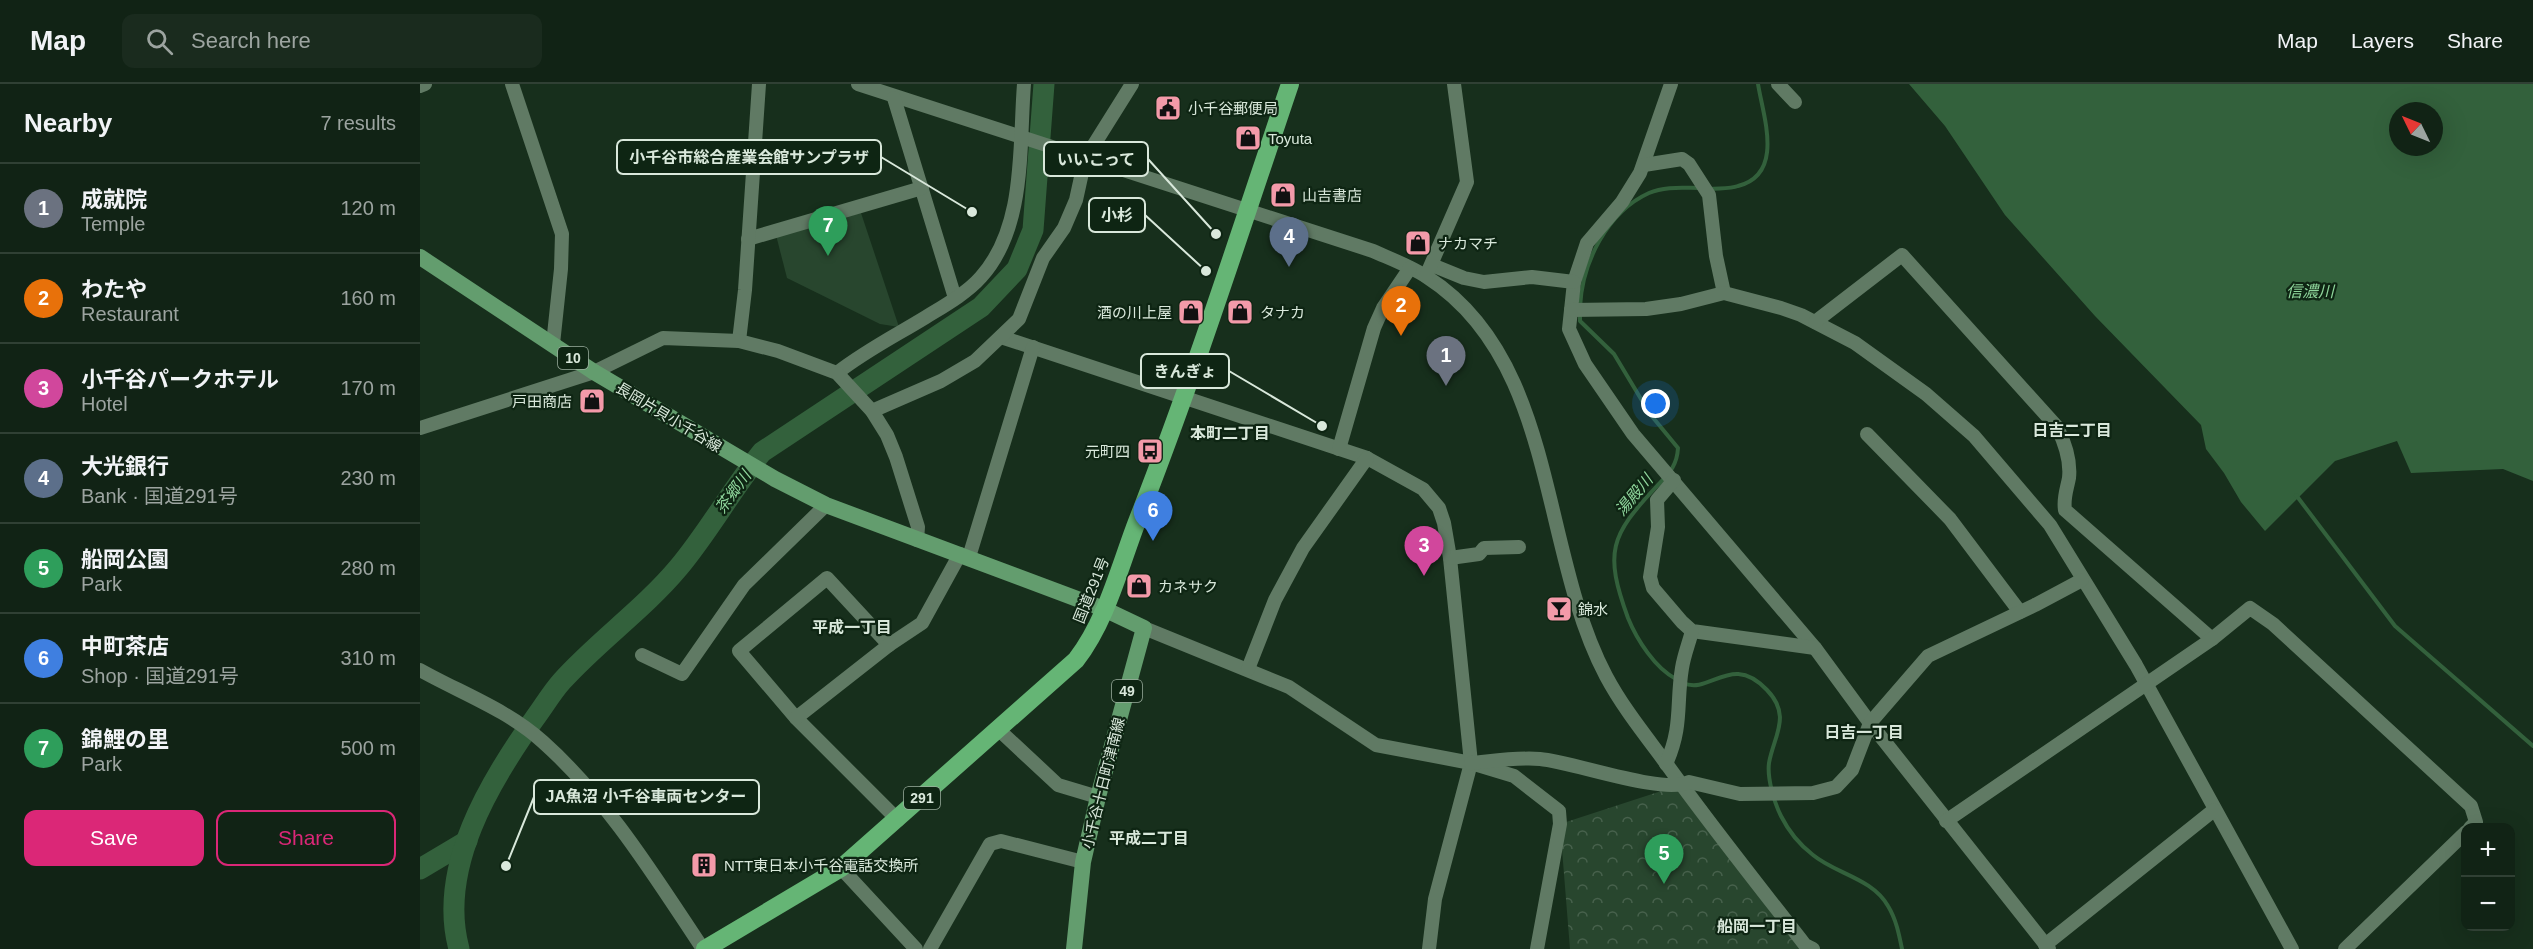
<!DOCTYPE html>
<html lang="en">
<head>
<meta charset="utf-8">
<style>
	body { margin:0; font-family:Helvetica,"Noto Sans JP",sans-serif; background:#1a2b1e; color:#f1f3f6 }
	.controls { position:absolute; right:18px; bottom:18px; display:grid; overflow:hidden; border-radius:12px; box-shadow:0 6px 24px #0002 }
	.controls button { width:54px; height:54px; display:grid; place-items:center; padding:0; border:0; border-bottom:2px solid #304034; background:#112315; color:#f1f3f6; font:30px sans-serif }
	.compass { position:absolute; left:1969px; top:18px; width:54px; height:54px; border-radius:50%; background:#112315; box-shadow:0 6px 24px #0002; rotate:313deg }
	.you { position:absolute; left:1236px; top:320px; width:21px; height:21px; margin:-15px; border:4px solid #fff; border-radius:50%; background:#1a73e8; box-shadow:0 0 0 9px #1a73e833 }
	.badge { display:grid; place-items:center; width:39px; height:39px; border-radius:50%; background:#db2777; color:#fff; font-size:20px; font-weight:700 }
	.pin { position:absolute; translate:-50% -50px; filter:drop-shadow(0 2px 3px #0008) }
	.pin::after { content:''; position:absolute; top:32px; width:21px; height:18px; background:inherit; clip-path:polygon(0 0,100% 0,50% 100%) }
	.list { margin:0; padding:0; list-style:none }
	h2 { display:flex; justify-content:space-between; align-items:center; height:78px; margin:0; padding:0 24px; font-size:26px }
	h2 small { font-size:20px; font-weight:400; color:#9ca4a0 }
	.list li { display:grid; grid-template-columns:39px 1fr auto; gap:18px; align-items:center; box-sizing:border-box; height:90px; padding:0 24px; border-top:2px solid #304034 }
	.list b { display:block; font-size:22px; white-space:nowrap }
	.list p { margin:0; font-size:20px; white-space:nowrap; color:#9ca4a0 }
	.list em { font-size:20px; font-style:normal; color:#9ca4a0 }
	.actions { display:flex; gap:12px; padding:18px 24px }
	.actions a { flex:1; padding:14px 0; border:2px solid #db2777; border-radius:12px; text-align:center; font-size:21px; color:#db2777 }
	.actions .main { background:#db2777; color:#fff }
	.icon { flex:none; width:33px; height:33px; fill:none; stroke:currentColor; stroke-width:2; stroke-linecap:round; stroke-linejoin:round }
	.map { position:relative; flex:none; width:2113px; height:865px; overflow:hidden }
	header { display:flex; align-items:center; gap:36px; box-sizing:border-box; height:84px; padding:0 30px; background:#112315; border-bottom:2px solid #304034 }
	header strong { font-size:28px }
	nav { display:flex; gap:33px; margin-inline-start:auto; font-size:21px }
	.search { width:420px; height:54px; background:#1a2b1e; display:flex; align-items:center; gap:15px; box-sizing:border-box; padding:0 21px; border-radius:12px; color:#9ca4a0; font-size:22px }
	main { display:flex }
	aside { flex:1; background:#112315 }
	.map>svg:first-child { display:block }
	.forest { fill:url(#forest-crowns) }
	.garden { fill:#28462e }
	.water { fill:#33613c; fill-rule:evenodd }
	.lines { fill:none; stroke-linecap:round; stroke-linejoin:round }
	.stream { stroke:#33613c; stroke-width:4 }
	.river { stroke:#33613c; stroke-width:21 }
	.minor { stroke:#607a64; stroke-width:14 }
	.major { stroke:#639d6e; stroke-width:16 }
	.highway { stroke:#65b575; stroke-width:18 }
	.labels { text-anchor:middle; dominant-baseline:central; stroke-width:4.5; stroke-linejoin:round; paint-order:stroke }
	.shield { fill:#0e2513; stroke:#9cae9f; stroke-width:1.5 }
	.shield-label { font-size:14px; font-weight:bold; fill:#d9e8db }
	.poi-label { font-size:15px; fill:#d9e8db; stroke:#0e2513; text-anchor:start }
	.street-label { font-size:15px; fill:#d9e8db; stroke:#0e2513 }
	.water-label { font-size:16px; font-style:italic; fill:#8fd69c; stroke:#0e2513 }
	.neighbourhood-label { font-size:16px; font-weight:bold; fill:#d9e8db; stroke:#0e2513 }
	.leader { fill:none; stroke:#d9e8db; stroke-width:2 }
	.callout-dot { fill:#d9e8db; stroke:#0e2513; stroke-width:2 }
	.callout { fill:#0e2513; stroke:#d9e8db; stroke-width:2 }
	.callout-label { font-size:16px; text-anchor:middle; font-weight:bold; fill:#d9e8db }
</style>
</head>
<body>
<header>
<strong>Map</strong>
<div class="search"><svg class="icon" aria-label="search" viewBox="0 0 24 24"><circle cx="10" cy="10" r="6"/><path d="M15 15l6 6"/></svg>Search here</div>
<nav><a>Map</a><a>Layers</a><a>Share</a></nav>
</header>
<main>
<aside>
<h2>Nearby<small>7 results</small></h2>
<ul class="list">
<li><span class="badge" style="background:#6b7280">1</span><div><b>成就院</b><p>Temple</p></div><em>120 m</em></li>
<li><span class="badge" style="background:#e8710a">2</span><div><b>わたや</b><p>Restaurant</p></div><em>160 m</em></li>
<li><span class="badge" style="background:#d1479c">3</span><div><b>小千谷パークホテル</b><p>Hotel</p></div><em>170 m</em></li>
<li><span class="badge" style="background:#5c6f8a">4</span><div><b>大光銀行</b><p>Bank · 国道291号</p></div><em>230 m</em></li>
<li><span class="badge" style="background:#2e9e5b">5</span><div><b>船岡公園</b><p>Park</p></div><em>280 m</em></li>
<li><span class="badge" style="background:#3f7fe0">6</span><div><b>中町茶店</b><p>Shop · 国道291号</p></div><em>310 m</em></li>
<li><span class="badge" style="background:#2e9e5b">7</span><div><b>錦鯉の里</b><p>Park</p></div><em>500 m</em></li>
</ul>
<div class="actions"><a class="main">Save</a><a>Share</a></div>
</aside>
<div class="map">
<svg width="2113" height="865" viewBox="0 0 2113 865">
	<defs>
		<pattern id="forest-crowns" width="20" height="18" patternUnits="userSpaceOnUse" patternTransform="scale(1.5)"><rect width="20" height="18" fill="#28462e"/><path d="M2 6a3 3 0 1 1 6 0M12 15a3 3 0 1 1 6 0" fill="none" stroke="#47614c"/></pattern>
	</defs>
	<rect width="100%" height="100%" fill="#172f1c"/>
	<!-- forest -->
	<polygon class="forest" points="1269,698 1385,861 1393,865 1150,865 1140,740"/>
	<!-- garden -->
	<polygon class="garden" points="440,126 479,243 460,240 367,194 356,151"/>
	<!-- water -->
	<path class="water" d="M 1489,0 L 2113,0 L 2113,397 L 2083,385 L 1991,389 L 1977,357 L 1915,377 L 1845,447 L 1821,418 L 1804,389 L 1786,365 L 1781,341 L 1675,232 L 1585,131 L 1525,42 ZM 1978,27 L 2014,27 L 2014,63 L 1978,63 Z"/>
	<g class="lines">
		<!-- stream -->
		<g class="stream">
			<path d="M 1290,105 C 1299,104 1310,105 1318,102 C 1365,90 1343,32 1338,0"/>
			<path d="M 1160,223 C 1162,179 1187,128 1229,109 C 1245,102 1263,104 1280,104"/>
			<path d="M 1160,230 L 1160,237 L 1194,270 L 1230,330 L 1258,364 C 1257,382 1249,389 1237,402 C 1190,452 1184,468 1208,534 C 1217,556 1235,584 1256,595"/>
			<polyline points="1876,411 1975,542 2113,662"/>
			<path d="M 1263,599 C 1291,611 1311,568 1347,606 C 1372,632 1354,651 1349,679 C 1347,694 1354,718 1361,732 C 1368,746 1380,761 1393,771 C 1416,790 1452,794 1468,822 C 1476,835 1479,850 1482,865"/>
		</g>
		<!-- river -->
		<g class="river">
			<polyline points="0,785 47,757"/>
			<path d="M 39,865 C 17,784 70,697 115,634 C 124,622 132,608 142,597 C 178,557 224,525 259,483 C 289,447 312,405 342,368 L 561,223 L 597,185 L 613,146 L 624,0"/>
		</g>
		<!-- minor -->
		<g class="minor">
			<polyline points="92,0 142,150 141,185 133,260"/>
			<path d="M 438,0 L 953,167 C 971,175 990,182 1007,193 C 1138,277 1119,466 1186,592 C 1203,624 1226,652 1248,682 C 1292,743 1339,802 1385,861 L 1393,865"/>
			<polyline points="1251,0 1220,89 1202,118 1167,159 1154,198 1149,245 1165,280 1213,350 1395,564 1450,639 1629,865"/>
			<polyline points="1358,0 1375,18"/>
			<polyline points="0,2 5,0"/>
			<polyline points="474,14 535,214"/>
			<polyline points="1224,81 1262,75 1269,80 1289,111 1296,172 1304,209"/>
			<polyline points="328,155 502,104"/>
			<polyline points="1012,181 1044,194 1064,198 1112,193 1154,198"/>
			<polyline points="1006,192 1047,98 1034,0"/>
			<polyline points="1151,226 1226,225 1261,220 1304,209 1361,224 1381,231 1435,259 1506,310 1554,352 1630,441 1716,581 1872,865"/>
			<path d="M 1395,238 L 1482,171 L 1637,343 C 1645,359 1651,376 1649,394 C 1647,405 1643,414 1645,426 L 1792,555"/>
			<polyline points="581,253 947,374 1003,405 1019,424 1024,439 1030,474 1051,679 1015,815 1009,865"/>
			<polyline points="319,257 325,206 339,0"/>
			<path d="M 417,289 C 445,267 475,252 506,233 C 524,222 547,209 561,193 C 606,143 599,63 604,0"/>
			<polyline points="452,327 521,297 555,277 599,235 623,174 644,144 656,116 665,75 712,0"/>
			<polyline points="0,344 174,288 243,254 319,257 358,267 417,289 452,327 467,351 476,373 498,443 497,456"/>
			<polyline points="1447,350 1530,435 1600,528"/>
			<polyline points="919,365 954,244 963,224 990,184"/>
			<polyline points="1254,396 1237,416 1238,443 1230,493 1233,504 1262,538 1272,547 1395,564"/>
			<polyline points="549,473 613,263"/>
			<polyline points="1030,474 1059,470 1064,464 1099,463"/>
			<polyline points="724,544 869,603 956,661 1051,679 1094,692 1139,727 1140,740 1117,865"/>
			<polyline points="469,561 407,494 319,567 376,634 478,736"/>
			<polyline points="222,571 262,590 324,501 406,421"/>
			<polyline points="828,585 855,516 883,464 947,374"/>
			<path d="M 0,586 C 41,609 88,626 123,658 C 188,716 235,793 283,865"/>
			<polyline points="376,634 469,561 502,539 540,470"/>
			<polyline points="579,646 638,701 678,713"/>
			<path d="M 1051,679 C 1073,677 1098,673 1120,675 C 1154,678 1243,711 1269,698 L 1320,710 L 1393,709 L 1416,703 L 1432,686 L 1450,639 L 1508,572 L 1615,521 L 1662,496"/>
			<path d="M 1246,680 C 1263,642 1256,620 1262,584 C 1264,571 1269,559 1272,547"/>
			<polyline points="1526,737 1792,555 1830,524 1853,540 2051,722 2056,738 2050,744"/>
			<polyline points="421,784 496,865"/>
			<polyline points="1625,861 1794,726"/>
			<polyline points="510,865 570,760 581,757 663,778"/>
			<polyline points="1925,865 2046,748"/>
		</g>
		<!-- major -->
		<polyline class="major" points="0,173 174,288 355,395 406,421 684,525 724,544 678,713 663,778 654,865"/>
		<!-- highway -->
		<path class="highway" d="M 285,865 L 421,784 L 656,576 C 687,536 700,481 718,435 C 774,292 821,145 870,0"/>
	</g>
	<!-- icons -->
	<defs>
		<symbol id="civic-square" viewBox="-11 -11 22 22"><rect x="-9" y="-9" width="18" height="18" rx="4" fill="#f39aa9" stroke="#0e2513"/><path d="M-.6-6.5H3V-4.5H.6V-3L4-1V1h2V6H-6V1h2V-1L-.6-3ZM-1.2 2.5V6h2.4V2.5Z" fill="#111"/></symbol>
		<symbol id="shop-square" viewBox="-11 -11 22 22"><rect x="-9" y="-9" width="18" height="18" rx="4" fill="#f39aa9" stroke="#0e2513"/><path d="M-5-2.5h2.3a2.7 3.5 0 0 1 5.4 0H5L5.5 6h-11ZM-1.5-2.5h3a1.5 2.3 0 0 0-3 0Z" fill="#111"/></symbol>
		<symbol id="bus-square" viewBox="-11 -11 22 22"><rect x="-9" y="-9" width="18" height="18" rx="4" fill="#f39aa9" stroke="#0e2513"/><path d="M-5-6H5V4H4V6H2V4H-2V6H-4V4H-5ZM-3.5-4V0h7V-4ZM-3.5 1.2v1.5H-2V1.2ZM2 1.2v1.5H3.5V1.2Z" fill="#111"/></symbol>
		<symbol id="bar-square" viewBox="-11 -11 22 22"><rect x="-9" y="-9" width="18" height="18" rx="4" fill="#f39aa9" stroke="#0e2513"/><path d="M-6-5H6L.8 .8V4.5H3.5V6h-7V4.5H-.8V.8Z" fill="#111"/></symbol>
		<symbol id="building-square" viewBox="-11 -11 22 22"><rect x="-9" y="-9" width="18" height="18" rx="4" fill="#f39aa9" stroke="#0e2513"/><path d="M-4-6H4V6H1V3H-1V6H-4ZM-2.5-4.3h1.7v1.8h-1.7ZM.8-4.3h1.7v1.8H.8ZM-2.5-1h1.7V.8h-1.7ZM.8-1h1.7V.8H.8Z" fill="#111"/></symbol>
	</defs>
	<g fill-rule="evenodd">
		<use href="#civic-square" x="733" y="9" width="30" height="30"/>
		<use href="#shop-square" x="813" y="39" width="30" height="30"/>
		<use href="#shop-square" x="848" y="96" width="30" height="30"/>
		<use href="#shop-square" x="983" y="144" width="30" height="30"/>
		<use href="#shop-square" x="756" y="213" width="30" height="30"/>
		<use href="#shop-square" x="805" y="213" width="30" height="30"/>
		<use href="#shop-square" x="157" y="302" width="30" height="30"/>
		<use href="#bus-square" x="715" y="352" width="30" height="30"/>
		<use href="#shop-square" x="704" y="487" width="30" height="30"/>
		<use href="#bar-square" x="1124" y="510" width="30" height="30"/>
		<use href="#building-square" x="269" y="766" width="30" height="30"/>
	</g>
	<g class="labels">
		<!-- shield labels -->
		<g class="shield">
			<rect x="138" y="263" width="30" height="22" rx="4.5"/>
			<rect x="692" y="596" width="30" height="22" rx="4.5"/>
			<rect x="484" y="703" width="36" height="22" rx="4.5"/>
		</g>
		<g class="shield-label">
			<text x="153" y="274">10</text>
			<text x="707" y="607">49</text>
			<text x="502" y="714">291</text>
		</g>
		<!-- poi labels -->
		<g class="poi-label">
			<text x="768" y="24">小千谷郵便局</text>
			<text x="848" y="54">Toyuta</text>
			<text x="882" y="111">山吉書店</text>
			<text x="1018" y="159">ナカマチ</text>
			<text x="752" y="228" text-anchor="end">酒の川上屋</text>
			<text x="840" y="228">タナカ</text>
			<text x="152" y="317" text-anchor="end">戸田商店</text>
			<text x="710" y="367" text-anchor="end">元町四</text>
			<text x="738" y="502">カネサク</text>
			<text x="1158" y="525">錦水</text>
			<text x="304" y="781">NTT東日本小千谷電話交換所</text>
		</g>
		<!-- street labels -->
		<g class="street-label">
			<text transform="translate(249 333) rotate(31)">長岡片貝小千谷線</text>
			<text transform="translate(671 506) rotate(-68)">国道291号</text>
			<text transform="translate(683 699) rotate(-76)">小千谷十日町津南線</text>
		</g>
		<!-- water labels -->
		<g class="water-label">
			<text x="1890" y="207">信濃川</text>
			<text transform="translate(313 408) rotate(-54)">茶郷川</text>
			<text transform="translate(1214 411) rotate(-50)">湯殿川</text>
		</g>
		<!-- neighbourhood labels -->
		<g class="neighbourhood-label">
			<text x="1652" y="346">日吉二丁目</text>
			<text x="810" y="349">本町二丁目</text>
			<text x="432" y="543">平成一丁目</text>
			<text x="1444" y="648">日吉一丁目</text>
			<text x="729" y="754">平成二丁目</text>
			<text x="1337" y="842">船岡一丁目</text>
		</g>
	</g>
	<!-- callouts -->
	<path class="leader" d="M552 128L461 73M796 150L728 75M786 187L725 131M902 342L809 287M86 782L114 713"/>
	<g class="callout-dot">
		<circle cx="552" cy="128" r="6"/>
		<circle cx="796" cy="150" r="6"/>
		<circle cx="786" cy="187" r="6"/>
		<circle cx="902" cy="342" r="6"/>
		<circle cx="86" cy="782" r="6"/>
	</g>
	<g class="callout">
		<rect x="197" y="56" width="264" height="34" rx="6"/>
		<rect x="624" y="58" width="104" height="34" rx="6"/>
		<rect x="669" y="114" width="56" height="34" rx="6"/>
		<rect x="721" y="270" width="88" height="34" rx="6"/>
		<rect x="114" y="696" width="225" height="34" rx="6"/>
	</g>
	<g class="callout-label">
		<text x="329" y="79">小千谷市総合産業会館サンプラザ</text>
		<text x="676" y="81">いいこって</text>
		<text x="697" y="137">小杉</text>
		<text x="765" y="293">きんぎょ</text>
		<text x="226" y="718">JA魚沼 小千谷車両センター</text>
	</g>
</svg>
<div class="controls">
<button>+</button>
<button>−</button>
</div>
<svg class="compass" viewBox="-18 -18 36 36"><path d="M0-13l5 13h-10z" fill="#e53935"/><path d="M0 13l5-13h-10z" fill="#9ca4a0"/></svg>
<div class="you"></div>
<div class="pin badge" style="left:1026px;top:302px;background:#6b7280">1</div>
<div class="pin badge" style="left:981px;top:252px;background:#e8710a">2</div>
<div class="pin badge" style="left:1004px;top:492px;background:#d1479c">3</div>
<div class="pin badge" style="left:869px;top:183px;background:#5c6f8a">4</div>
<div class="pin badge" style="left:1244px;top:800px;background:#2e9e5b">5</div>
<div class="pin badge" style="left:733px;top:457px;background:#3f7fe0">6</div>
<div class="pin badge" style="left:408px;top:172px;background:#2e9e5b">7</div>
</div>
</main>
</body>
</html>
